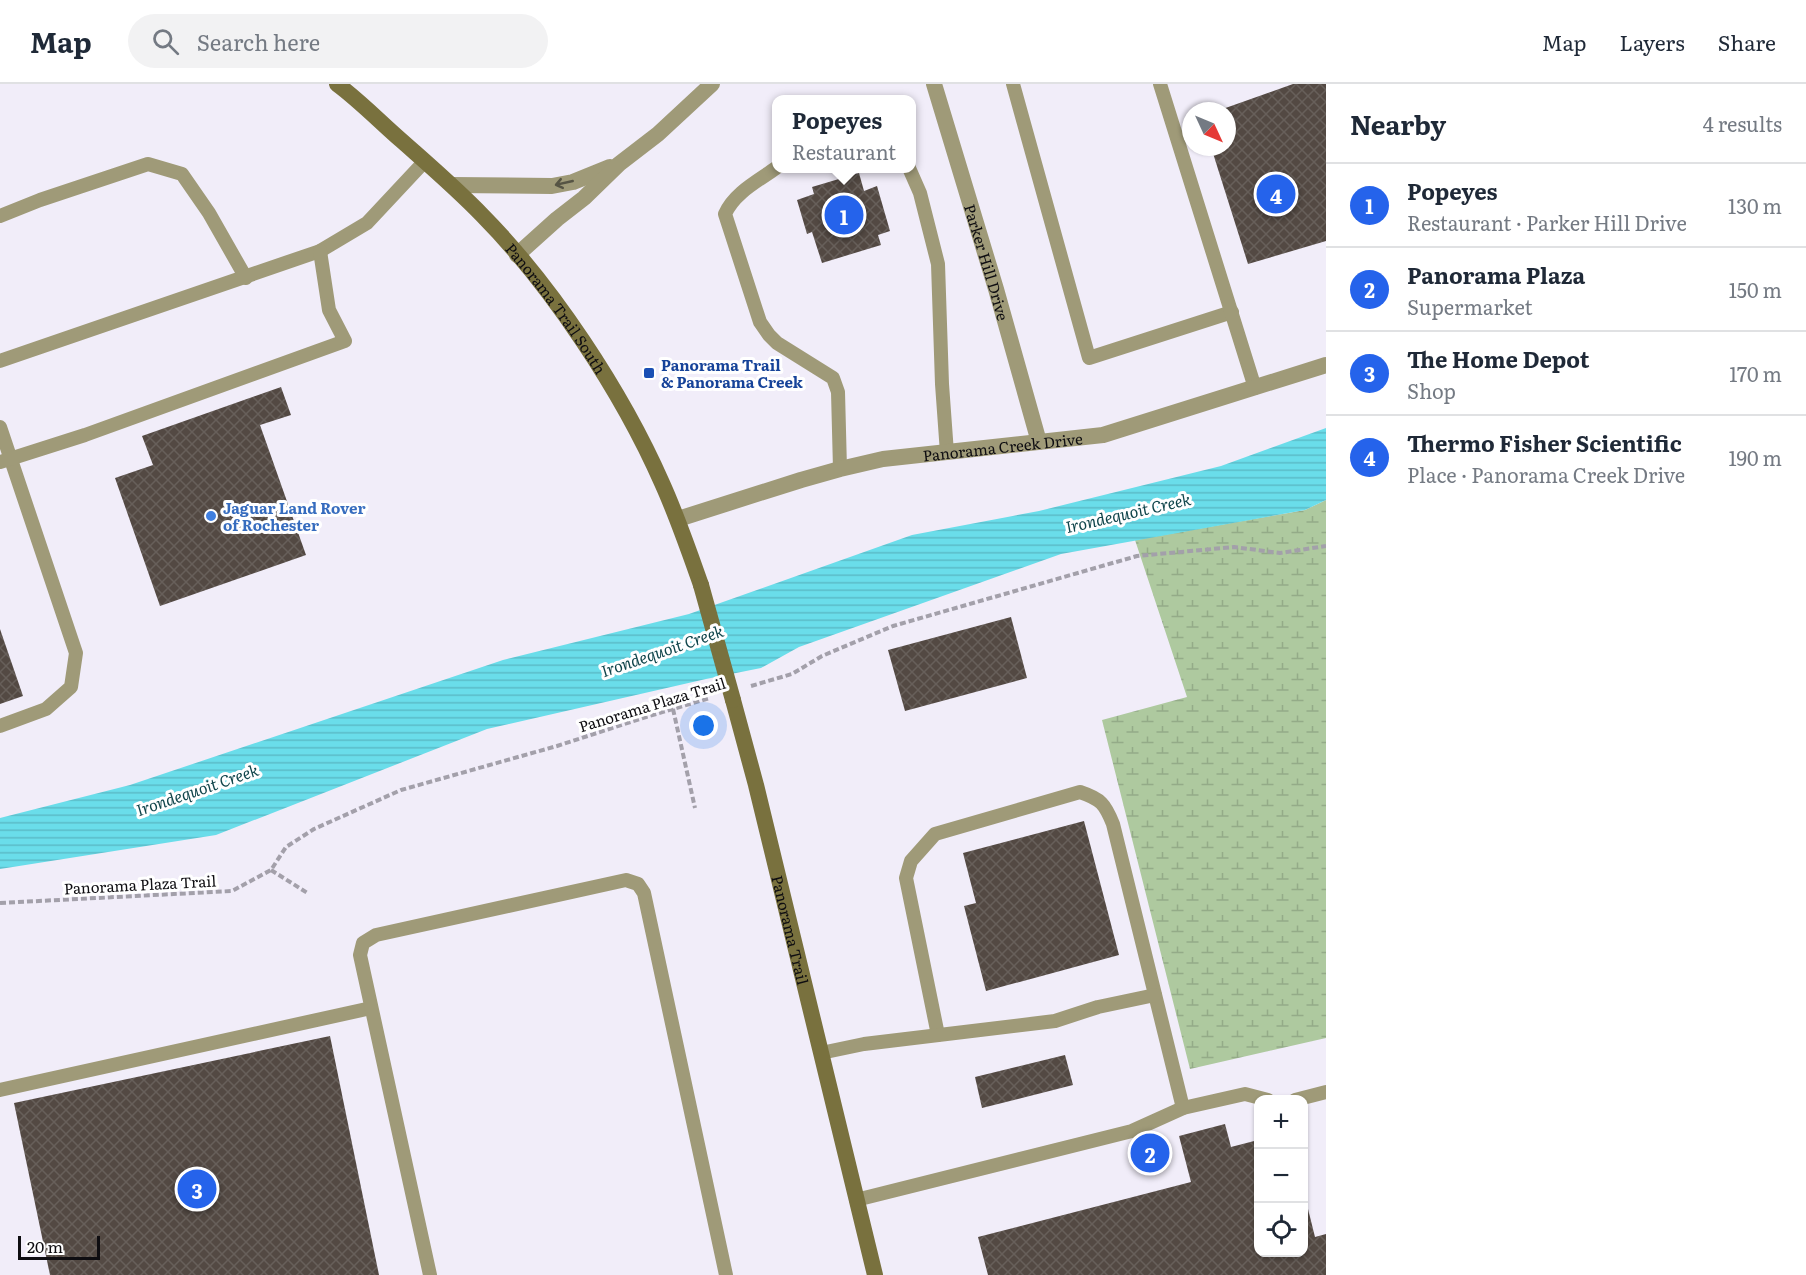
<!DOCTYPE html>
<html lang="en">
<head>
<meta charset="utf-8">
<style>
	body { margin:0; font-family:Literata,serif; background:#f2f2f3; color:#1f2937 }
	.controls { position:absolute; right:18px; bottom:18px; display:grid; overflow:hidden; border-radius:12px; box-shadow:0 2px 4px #0004 }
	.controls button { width:54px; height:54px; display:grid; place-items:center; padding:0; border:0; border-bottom:2px solid #e0e1e3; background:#fff; color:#1f2937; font:30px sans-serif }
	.compass { position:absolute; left:1182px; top:18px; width:54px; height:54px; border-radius:50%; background:#fff; box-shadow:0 2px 4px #0004; rotate:134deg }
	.scale { position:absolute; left:18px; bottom:15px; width:82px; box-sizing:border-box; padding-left:6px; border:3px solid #0e0d11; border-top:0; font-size:16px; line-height:21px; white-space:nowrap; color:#0e0d11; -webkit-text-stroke:4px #fff; paint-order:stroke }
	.you { position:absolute; left:704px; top:642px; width:21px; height:21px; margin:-15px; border:4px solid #fff; border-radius:50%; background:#1a73e8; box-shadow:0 0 0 9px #1a73e833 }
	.badge { display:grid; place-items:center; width:39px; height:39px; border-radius:50%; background:#2563eb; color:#fff; font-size:20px; font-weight:700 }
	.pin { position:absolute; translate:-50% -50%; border:3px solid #fff; box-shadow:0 2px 6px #0006 }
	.popup { position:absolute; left:772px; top:11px; width:144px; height:78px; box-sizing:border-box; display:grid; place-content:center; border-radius:12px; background:#fff; filter:drop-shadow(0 2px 4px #0005); font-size:20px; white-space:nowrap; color:#747a83 }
	.popup b { font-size:22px; color:#1f2937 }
	.popup::after { content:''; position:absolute; left:50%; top:100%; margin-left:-12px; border:12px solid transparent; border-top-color:#fff }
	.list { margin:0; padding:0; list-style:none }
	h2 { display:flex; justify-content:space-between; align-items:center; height:78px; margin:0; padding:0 24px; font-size:26px }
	h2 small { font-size:20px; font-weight:400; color:#747a83 }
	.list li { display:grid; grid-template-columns:39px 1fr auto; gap:18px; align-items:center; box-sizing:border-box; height:84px; padding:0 24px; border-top:2px solid #e0e1e3 }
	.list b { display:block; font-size:22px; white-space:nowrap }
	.list p { margin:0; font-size:20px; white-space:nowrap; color:#747a83 }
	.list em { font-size:20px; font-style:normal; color:#747a83 }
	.icon { flex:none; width:33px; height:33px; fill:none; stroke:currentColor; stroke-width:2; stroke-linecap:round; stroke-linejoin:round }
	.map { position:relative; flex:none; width:1326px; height:1191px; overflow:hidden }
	header { display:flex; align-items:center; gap:36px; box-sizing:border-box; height:84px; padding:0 30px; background:#fff; border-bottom:2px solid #e0e1e3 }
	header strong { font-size:28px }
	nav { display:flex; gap:33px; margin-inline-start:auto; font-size:21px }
	.search { width:420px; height:54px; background:#f2f2f3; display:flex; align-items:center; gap:15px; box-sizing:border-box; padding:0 21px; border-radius:33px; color:#747a83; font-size:22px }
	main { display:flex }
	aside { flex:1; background:#fff }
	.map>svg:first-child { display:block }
	.wetland { fill:url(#wetland-marsh) }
	.water { fill:url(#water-rules) }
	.building { fill:url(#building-cross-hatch) }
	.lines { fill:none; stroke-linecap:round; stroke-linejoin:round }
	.path { stroke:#a3a0aa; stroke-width:4; stroke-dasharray:6 3; stroke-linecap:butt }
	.service { stroke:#9f9a78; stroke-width:14 }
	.minor { stroke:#9f9a78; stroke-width:16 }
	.secondary { stroke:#79713e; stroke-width:16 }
	.secondary-bridge { stroke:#79713e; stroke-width:16 }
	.oneway { stroke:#565444 }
	.transit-dot { fill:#1a4fb4; stroke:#fff; stroke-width:2 }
	.shop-dot { fill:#3f7fe0; stroke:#fff; stroke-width:2 }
	.labels { text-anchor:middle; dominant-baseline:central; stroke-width:6; stroke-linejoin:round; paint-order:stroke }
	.street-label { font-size:15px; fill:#0e0d11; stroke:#fff }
	.transit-label { font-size:15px; font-weight:bold; fill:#164399; stroke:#fff; text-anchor:start }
	.shop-label { font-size:15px; font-weight:bold; fill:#366cbe; stroke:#fff; text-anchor:start }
	.water-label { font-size:16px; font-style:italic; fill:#10454b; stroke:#fff }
</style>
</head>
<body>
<header>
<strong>Map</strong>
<div class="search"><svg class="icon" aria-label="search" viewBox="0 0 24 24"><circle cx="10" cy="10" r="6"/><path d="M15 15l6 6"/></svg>Search here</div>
<nav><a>Map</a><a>Layers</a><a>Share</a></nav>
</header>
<main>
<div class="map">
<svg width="1326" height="1191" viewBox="0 0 1326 1191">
	<defs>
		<pattern id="wetland-marsh" width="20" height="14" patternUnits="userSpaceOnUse" patternTransform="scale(1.5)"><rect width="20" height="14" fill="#aec99f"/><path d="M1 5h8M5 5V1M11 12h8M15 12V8" fill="none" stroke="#94ab88"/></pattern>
		<pattern id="water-rules" width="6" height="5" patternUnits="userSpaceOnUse" patternTransform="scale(1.5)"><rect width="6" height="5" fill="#6addea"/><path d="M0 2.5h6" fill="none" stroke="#5bbcc8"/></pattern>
		<pattern id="building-cross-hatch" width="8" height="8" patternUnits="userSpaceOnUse" patternTransform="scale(1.5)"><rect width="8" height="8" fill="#534943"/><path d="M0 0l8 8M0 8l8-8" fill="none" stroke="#675f5a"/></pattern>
	</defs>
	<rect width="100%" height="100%" fill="#f1edf9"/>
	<!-- wetland -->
	<polygon class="wetland" points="1326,416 1326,954 1190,985 1102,636 1187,613 1135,456 1305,426"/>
	<!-- water -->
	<polygon class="water" points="1326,344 1326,416 1305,426 1061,470 799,563 761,584 706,595 487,645 216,751 0,785 0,734 130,701 503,576 689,530 912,451 1039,427 1221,382"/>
	<!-- building -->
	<g class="building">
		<polygon points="1293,0 1326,0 1326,157 1248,180 1211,63 1227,63 1227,27 1217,27"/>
		<polygon points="859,89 864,107 877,102 890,147 878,151 881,161 822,179 812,148 807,150 797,116 814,110 812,103"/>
		<polygon points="281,303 291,331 260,341 306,471 160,522 115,394 153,381 142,352"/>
		<polygon points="1011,533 1027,594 905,627 888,566"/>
		<polygon points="0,545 23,612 0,620"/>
		<polygon points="1084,737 1119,871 986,907 964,822 976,819 963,769"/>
		<polygon points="330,952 379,1191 50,1191 14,1019"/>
		<polygon points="1065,971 1073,1001 982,1024 975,993"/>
		<polygon points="1225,1040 1231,1063 1258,1056 1258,1168 1304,1168 1304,1109 1315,1153 1326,1150 1326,1191 988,1191 978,1153 1191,1098 1179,1052"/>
	</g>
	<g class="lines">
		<!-- path -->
		<g class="path">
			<polyline points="751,602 792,590 822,572 893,542 1137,472 1234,463 1280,469 1326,462"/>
			<polyline points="673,625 695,724"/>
			<polyline points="271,786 309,810"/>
			<polyline points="0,819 232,807 271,786 286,763 314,745 401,706 557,662 646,633 710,614"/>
		</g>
		<!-- service -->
		<g class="service">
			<polyline points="1013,0 1089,274 1232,228"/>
			<polyline points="1160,0 1255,304"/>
			<path d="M 776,84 C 758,97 734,109 725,130 L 760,238 L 769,251 L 777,259 L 833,294 L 838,308 L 840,385"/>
			<polyline points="909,84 920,109 938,180 942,300 947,369"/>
			<polyline points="0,132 40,116 148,80 182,90 209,129 246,194"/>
			<polyline points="0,277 320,167 367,139 425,77"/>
			<polyline points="0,343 76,569 71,603 46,625 0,642"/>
			<polyline points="0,378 85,351 345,257 329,226 320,167"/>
			<path d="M 938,951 L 906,794 L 911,777 L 935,750 L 1080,708 C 1101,715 1105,720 1113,740 L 1183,1024"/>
			<polyline points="821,969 864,960 1055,937 1098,923 1155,911"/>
			<polyline points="0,1006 371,924"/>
			<polyline points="1295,1016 1326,1008"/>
			<polyline points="856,1116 1132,1047 1183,1024 1245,1010 1268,1016"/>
			<polyline points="430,1191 360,871 363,859 376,851 626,796 638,800 644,809 726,1191"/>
		</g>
		<!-- minor -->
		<g class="minor">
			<path id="s1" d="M 934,0 L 996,205 L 1039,358"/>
			<polyline points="452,101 552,102 573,98 610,83"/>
			<polyline points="517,171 557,135 584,114 619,80 658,50 712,0"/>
			<path id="s2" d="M 678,435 L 801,396 L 840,385 L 883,375 L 1103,351 L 1326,281"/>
		</g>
		<!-- secondary -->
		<g class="secondary">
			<path id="s3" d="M 337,0 C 360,17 380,38 402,57 C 429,81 457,105 482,131 C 552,202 622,308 662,399 C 677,432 689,467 701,501"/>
			<path id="s4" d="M 733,616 L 756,701 L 875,1191"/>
		</g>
		<!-- secondary-bridge -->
		<polyline class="secondary-bridge" points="701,501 733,616"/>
	</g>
	<!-- one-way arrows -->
	<defs><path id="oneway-shaft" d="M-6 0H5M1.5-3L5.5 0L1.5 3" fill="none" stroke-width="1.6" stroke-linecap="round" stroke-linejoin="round" transform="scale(1.5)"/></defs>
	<use class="oneway" href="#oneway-shaft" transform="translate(564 99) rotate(167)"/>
	<!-- markers -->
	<rect class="transit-dot" x="643" y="283" width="12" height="12" rx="3"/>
	<circle class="shop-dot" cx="211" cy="432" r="6"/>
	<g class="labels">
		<!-- street labels -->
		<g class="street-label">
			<text stroke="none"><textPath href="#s1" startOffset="186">Parker Hill Drive</textPath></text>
			<text stroke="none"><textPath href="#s3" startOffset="315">Panorama Trail South</textPath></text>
			<text stroke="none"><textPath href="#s2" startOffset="334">Panorama Creek Drive</textPath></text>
			<text transform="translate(652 620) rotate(-17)">Panorama Plaza Trail</text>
			<text transform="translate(140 800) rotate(-3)">Panorama Plaza Trail</text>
			<text stroke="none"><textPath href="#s4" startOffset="237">Panorama Trail</textPath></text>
		</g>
		<!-- transit labels -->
		<g class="transit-label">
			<text x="661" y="280">Panorama Trail<tspan x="661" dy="17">&amp; Panorama Creek</tspan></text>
		</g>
		<!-- shop labels -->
		<g class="shop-label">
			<text x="223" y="423">Jaguar Land Rover<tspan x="223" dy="17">of Rochester</tspan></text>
		</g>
		<!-- water labels -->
		<g class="water-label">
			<text transform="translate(1128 428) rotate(-13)">Irondequoit Creek</text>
			<text transform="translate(662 566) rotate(-19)">Irondequoit Creek</text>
			<text transform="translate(197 705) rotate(-19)">Irondequoit Creek</text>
		</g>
	</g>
</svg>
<div class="controls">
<button>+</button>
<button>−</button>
<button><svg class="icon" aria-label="locate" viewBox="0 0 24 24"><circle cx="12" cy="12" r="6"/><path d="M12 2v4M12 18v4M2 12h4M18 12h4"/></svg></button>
</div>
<svg class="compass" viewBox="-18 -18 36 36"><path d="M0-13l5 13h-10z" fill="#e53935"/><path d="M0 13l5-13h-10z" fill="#747a83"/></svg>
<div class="scale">20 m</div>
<div class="you"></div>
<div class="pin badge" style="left:844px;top:131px">1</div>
<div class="popup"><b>Popeyes</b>Restaurant</div>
<div class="pin badge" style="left:1150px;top:1069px">2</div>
<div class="pin badge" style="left:197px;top:1105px">3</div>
<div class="pin badge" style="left:1276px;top:110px">4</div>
</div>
<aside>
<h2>Nearby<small>4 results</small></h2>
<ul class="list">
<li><span class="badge">1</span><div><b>Popeyes</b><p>Restaurant · Parker Hill Drive</p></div><em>130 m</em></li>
<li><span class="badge">2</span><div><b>Panorama Plaza</b><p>Supermarket</p></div><em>150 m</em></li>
<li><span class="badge">3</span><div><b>The Home Depot</b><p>Shop</p></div><em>170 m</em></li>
<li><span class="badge">4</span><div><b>Thermo Fisher Scientific</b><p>Place · Panorama Creek Drive</p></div><em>190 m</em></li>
</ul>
</aside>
</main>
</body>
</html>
